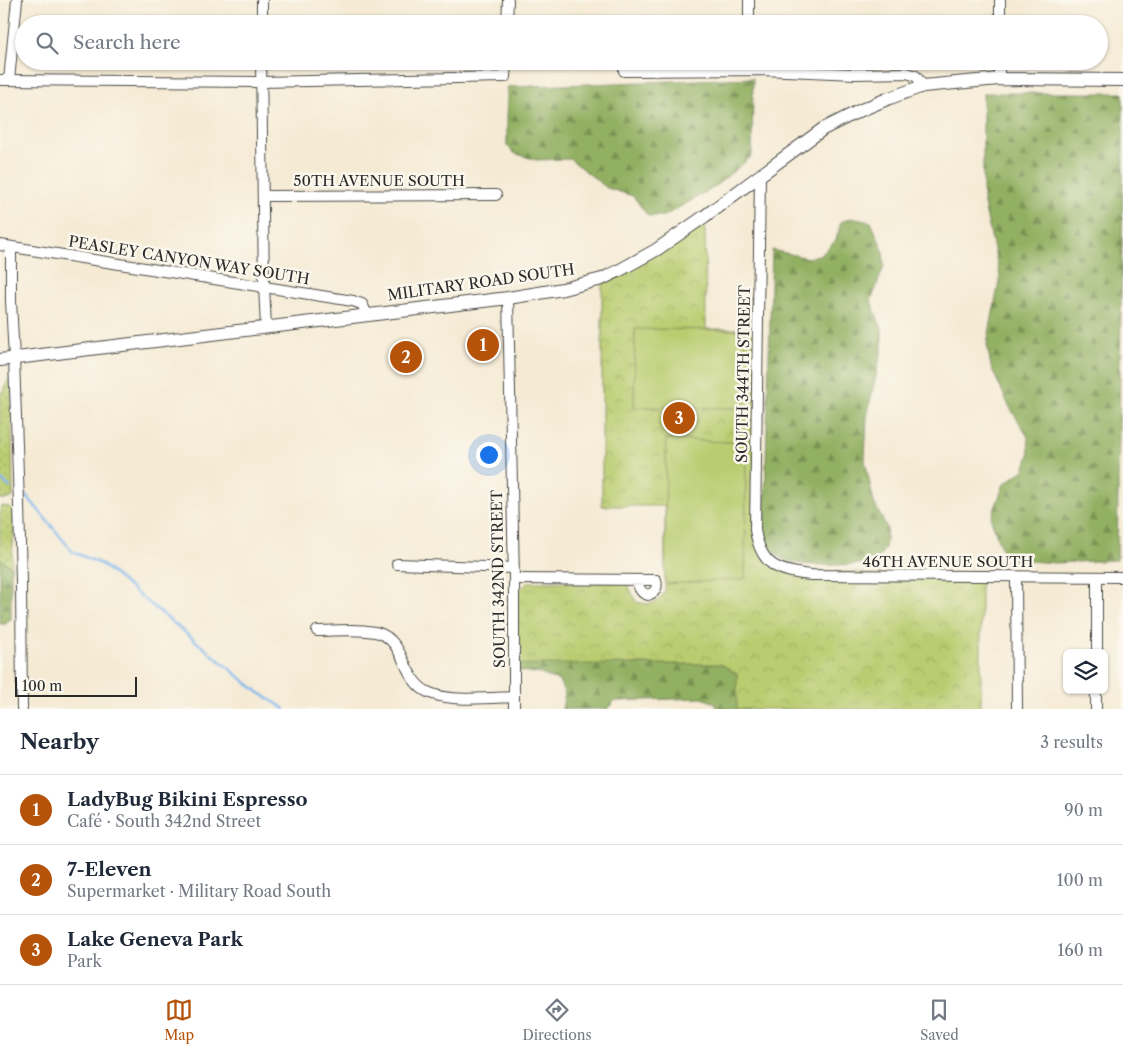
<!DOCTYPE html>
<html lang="en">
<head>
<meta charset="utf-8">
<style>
	body { margin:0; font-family:"Libre Caslon Text",serif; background:#f6f6f7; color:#1f2937 }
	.controls { position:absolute; right:15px; bottom:15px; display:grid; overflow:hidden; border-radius:8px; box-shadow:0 1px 4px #0004 }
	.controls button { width:45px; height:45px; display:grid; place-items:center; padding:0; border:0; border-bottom:1px solid #e0e1e3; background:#fff; color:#1f2937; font:25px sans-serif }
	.scale { position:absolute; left:15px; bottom:12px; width:122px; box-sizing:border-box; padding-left:5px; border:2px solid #2b2b2b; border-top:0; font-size:14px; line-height:18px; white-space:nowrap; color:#2b2b2b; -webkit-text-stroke:4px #fbf7ec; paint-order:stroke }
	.you { position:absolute; left:488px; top:454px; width:18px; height:18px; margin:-12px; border:4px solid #fff; border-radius:50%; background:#1a73e8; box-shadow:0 0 0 8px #1a73e833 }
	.badge { display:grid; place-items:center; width:32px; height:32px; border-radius:50%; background:#b45309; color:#fff; font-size:16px; font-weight:700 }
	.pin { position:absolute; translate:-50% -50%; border:2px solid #fff; box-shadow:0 1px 5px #0006 }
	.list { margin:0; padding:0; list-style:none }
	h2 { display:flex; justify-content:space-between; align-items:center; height:65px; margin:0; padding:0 20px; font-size:21px }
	h2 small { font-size:16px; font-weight:400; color:#747a83 }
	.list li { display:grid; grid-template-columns:32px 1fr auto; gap:15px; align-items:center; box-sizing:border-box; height:70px; padding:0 20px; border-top:1px solid #e0e1e3 }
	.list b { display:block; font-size:19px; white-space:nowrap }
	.list p { margin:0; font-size:16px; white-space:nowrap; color:#747a83 }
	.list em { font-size:16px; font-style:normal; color:#747a83 }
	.icon { flex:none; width:28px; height:28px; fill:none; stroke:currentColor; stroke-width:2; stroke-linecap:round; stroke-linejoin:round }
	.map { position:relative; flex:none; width:1123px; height:709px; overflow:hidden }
	.search { position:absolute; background:#fff; box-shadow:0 1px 4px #0004; left:15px; right:15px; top:15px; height:55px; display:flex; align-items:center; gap:12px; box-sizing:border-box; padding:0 18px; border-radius:28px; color:#747a83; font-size:19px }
	.sheet { height:275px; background:#fff }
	nav { display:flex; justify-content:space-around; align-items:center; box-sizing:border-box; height:70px; border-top:1px solid #e0e1e3; background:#fff; font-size:14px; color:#747a83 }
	nav a { display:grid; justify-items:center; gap:2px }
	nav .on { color:#b45309 }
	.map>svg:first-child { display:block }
	.grass { fill:url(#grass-dots); stroke:#727c4d }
	.forest { fill:url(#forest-firs); stroke:#5e6e46 }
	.park { fill:url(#park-crowns); stroke:#727c4d }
	.pitch { fill:#b9cc6f; stroke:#727c4d }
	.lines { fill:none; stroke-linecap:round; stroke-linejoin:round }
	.stream { stroke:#7db6ee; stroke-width:2.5 }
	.minor-casing { stroke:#494844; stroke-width:12 }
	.major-casing { stroke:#494844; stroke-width:14 }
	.minor { stroke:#fff; stroke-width:10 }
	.major { stroke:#fff; stroke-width:12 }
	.labels { text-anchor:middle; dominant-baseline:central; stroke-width:5; stroke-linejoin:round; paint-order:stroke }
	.street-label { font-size:15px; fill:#2b2b2b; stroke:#fbf7ec }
</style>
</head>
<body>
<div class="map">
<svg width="1123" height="709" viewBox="0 0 1123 709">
	<defs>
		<pattern id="grass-dots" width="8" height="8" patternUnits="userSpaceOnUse" patternTransform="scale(1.25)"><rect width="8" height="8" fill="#b9cc6f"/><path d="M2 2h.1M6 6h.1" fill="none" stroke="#9faf60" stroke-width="1.8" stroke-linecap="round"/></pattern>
		<pattern id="forest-firs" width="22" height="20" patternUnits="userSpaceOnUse" patternTransform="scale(1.25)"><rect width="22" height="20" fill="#92b062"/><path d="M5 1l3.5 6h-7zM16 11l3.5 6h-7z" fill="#778f51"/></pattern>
		<pattern id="park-crowns" width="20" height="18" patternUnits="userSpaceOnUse" patternTransform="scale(1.25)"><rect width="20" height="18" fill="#b9cc6f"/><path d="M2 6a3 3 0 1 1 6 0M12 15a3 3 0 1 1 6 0" fill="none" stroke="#9faf60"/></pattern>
	</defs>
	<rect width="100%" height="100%" fill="#fbf7ec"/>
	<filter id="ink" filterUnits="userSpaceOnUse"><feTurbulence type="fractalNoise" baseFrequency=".02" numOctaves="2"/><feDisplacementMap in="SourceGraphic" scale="10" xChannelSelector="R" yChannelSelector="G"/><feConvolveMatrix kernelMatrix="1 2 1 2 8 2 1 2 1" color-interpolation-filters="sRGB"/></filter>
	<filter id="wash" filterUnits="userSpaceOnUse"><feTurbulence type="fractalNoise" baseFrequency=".0096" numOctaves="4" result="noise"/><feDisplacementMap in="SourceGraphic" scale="20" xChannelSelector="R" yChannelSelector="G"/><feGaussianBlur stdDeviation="1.12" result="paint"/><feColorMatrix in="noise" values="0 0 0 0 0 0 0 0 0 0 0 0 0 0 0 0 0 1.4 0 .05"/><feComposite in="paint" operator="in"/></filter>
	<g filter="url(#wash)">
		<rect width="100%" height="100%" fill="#f5ebd5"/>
		<!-- grass -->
		<g class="grass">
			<path d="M 11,373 L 13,497 C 9,499 5,500 0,499 L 0,393 L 4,391 L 3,389 L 8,381 Z"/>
			<polygon points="0,506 10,507 13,510 14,534 11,567 2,560 0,561"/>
		</g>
		<!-- forest -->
		<g class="forest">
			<polygon points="753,78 752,156 713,188 664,216 648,216 633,196 607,188 570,159 536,160 514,153 507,146 507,87"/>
			<polygon points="983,93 1123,93 1123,174 1117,560 1055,563 1016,560 1002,551 991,519 1004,484 1024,470 1029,455 1028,437 1008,404 991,367 987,344 1000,276 983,200"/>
			<path d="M 851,218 L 871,222 L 883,250 L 884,266 L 871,301 L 882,329 L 882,349 L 867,415 L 865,461 L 874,503 L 887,528 L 885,548 L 875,563 C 852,564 796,570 778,556 C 771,550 767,541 764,532 L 772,250 L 808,258 L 822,254 L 836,240 L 841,222 Z"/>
			<polygon points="2,560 11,567 11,619 6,624 0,624 0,561"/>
			<polygon points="520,598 627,664 721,664 737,674 756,709 717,709 715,703 702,698 615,701 607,709 562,709 565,694 559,681 538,673 519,671"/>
		</g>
		<!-- park -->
		<path class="park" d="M 705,216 L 706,329 L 759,329 L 760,549 L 785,570 L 981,576 L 981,709 L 737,709 L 737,674 L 721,664 L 517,664 L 517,596 L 521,589 L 528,582 L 627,582 L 636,602 C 651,605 657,605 665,591 L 665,506 L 602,506 L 602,279 Z"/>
		<!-- pitch -->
		<g class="pitch">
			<polygon points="635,329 745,330 744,408 634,407"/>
			<polygon points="666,439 746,443 745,579 665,584"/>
		</g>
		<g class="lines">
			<!-- stream -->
			<g class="stream">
				<polyline points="0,479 10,487"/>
				<polyline points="26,495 73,552 101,564 258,692 285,709"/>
			</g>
		</g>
	</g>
	<g filter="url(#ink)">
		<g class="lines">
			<defs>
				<g id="minor">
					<polyline points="262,24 262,0"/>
					<polyline points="507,24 508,0"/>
					<polyline points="749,24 749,0"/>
					<polyline points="1000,24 1000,0"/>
					<polyline points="261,61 264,286 266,327"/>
					<polyline points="624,71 762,70 856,74 907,73 916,76 923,86"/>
					<polyline points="999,79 999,61"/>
					<polyline points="0,80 261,82 505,77 506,61"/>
					<polyline points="9,80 17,0"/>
					<path d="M 760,176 L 755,530 C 761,566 777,571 811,575 L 1123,577"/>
					<polyline points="263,196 496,195"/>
					<polyline points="0,245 353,301 362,304 367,314"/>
					<polyline points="11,247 11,301 14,358 19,504 21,581 22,709"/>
					<polyline points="508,298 514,579 514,709"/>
					<polyline points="397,564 513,568"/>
					<polyline points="1016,577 1017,709"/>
					<path d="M 514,579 L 656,580 C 658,588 656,592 648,595 C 640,593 639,587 636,580"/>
					<path d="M 317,631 C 336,631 361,628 379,633 C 406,642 403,683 430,693 C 451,702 490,698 514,697"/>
					<polyline points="1097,653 1097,577"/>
					<polyline points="1096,709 1096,690"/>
				</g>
				<polyline id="major" points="0,360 508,298 563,289 602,279 620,270 656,250 705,216 823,129 859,111 887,99 923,86 999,79 1123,80"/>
			</defs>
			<!-- minor casing -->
			<use href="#minor" class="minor-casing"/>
			<!-- major casing -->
			<use href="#major" class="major-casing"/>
			<!-- minor -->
			<use href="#minor" class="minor"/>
			<!-- major -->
			<use href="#major" class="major"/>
		</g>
	</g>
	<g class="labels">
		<!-- street labels -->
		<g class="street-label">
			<text x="379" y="180">50TH AVENUE SOUTH</text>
			<text transform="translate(189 260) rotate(9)">PEASLEY CANYON WAY SOUTH</text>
			<text transform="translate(481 282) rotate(-8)">MILITARY ROAD SOUTH</text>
			<text transform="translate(743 374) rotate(-89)">SOUTH 344TH STREET</text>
			<text x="948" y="561">46TH AVENUE SOUTH</text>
			<text transform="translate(498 579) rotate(-91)">SOUTH 342ND STREET</text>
		</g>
	</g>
</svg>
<div class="controls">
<button><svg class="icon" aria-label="layers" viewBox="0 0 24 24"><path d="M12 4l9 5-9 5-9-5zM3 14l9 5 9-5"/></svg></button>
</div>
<div class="scale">100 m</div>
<div class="you"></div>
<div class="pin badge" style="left:483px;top:345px">1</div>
<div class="pin badge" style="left:406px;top:357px">2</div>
<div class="pin badge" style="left:679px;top:418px">3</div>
<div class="search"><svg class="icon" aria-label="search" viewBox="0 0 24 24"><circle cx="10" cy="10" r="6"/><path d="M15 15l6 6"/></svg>Search here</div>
</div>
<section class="sheet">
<h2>Nearby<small>3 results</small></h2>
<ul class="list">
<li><span class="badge">1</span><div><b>LadyBug Bikini Espresso</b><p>Café · South 342nd Street</p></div><em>90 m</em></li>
<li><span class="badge">2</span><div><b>7-Eleven</b><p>Supermarket · Military Road South</p></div><em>100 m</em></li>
<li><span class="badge">3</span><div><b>Lake Geneva Park</b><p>Park</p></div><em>160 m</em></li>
</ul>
</section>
<nav>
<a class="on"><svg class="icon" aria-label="map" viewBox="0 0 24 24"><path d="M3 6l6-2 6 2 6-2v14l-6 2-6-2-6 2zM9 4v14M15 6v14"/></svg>Map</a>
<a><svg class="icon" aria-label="directions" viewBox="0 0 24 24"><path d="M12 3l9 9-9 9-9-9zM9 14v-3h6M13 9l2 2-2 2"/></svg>Directions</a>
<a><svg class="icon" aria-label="saved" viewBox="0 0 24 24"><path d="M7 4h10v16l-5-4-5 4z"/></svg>Saved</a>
</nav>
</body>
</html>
